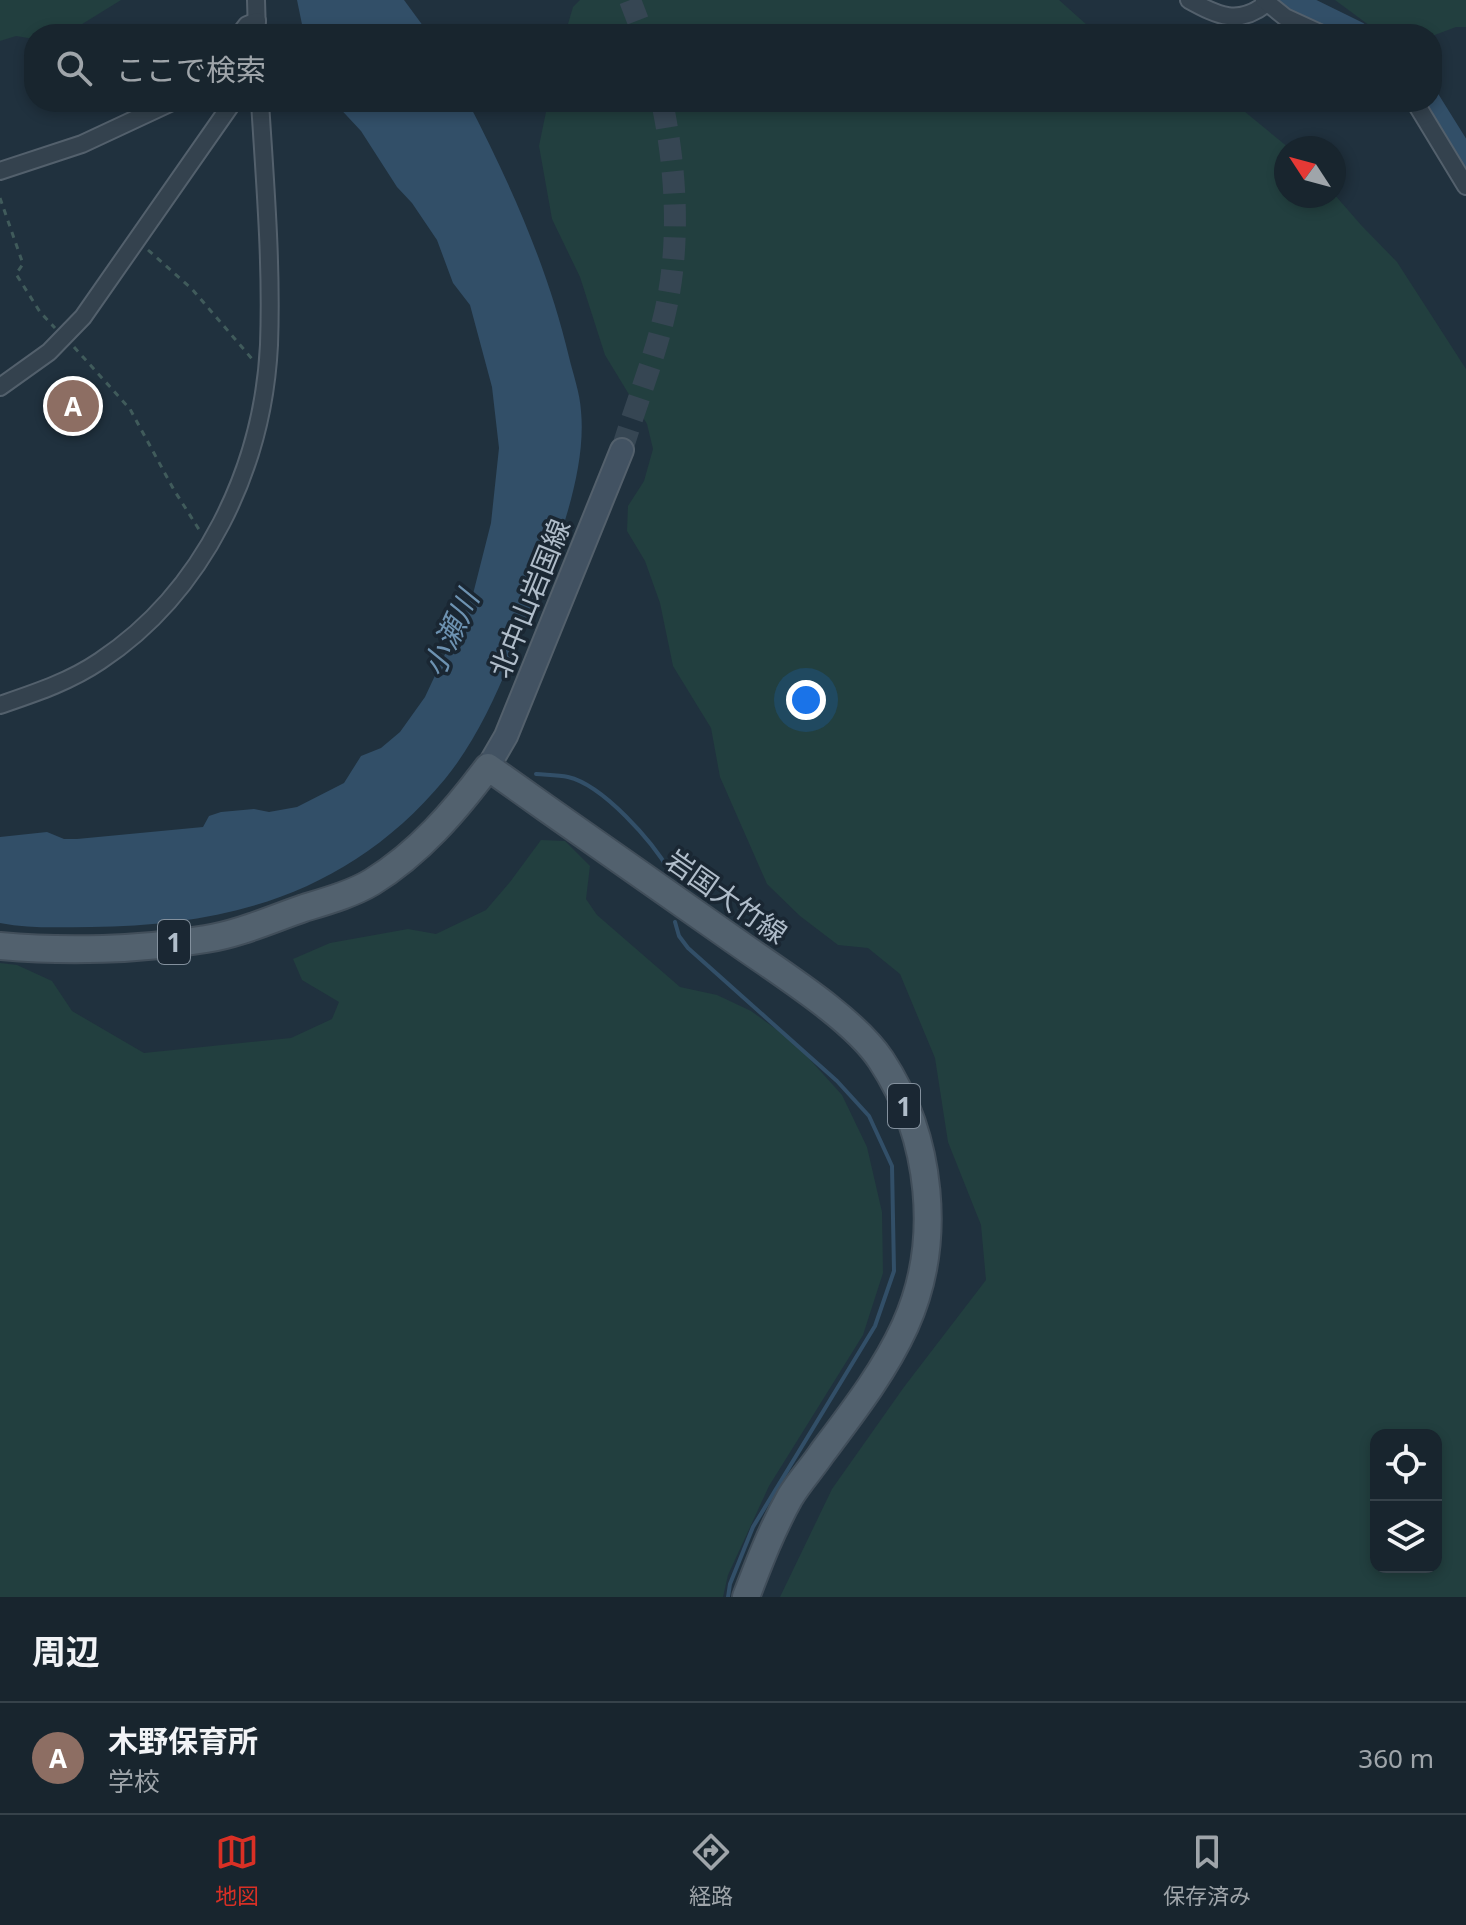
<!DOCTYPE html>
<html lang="ja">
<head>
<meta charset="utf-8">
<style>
	body { margin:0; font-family:"Noto Sans","Noto Sans JP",sans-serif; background:#25313a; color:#f1f3f6 }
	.controls { position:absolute; right:24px; bottom:24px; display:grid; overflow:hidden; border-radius:16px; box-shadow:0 4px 12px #0003 }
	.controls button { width:72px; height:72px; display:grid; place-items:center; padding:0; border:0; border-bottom:2px solid #36424a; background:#18252e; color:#f1f3f6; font:40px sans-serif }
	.compass { position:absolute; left:1274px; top:136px; width:72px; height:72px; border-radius:50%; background:#18252e; box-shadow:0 4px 12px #0003; rotate:306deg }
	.you { position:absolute; left:806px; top:700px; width:28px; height:28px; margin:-20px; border:6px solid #fff; border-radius:50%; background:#1a73e8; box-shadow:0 0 0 12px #1a73e833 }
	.badge { display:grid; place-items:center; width:52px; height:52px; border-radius:50%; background:#d93025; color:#fff; font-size:26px; font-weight:700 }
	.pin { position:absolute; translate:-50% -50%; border:4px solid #fff; box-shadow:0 2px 8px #0006 }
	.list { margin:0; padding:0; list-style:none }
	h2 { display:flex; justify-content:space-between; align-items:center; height:104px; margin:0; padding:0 32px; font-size:34px }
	h2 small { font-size:26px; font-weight:400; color:#9fa5aa }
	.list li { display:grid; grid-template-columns:52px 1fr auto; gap:24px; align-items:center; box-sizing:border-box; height:112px; padding:0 32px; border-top:2px solid #36424a }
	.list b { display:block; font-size:30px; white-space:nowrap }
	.list p { margin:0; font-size:26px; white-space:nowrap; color:#9fa5aa }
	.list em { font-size:26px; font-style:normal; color:#9fa5aa }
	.icon { flex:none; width:44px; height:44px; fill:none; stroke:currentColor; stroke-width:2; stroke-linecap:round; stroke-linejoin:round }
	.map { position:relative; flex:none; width:1466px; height:1597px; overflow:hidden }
	.search { position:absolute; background:#18252e; box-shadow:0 4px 12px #0003; left:24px; right:24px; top:24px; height:88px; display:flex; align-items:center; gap:20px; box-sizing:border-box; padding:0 28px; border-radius:32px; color:#9fa5aa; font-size:30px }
	.sheet { height:216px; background:#18252e }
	nav { display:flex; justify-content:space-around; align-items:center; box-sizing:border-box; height:112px; border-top:2px solid #36424a; background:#18252e; font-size:22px; color:#9fa5aa }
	nav a { display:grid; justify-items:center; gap:4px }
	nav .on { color:#d93025 }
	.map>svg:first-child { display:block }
	.green { fill:#223f3f; fill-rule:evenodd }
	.water { fill:#324f68 }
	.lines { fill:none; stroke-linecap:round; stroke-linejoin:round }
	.stream { stroke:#324f68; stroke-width:4 }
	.river { stroke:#324f68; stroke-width:26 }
	.secondary-tunnel { stroke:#364653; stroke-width:22; stroke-dasharray:22 11; stroke-linecap:butt }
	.minor-casing { stroke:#53606c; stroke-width:20 }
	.secondary-casing { stroke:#53606c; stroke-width:26 }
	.primary-casing { stroke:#414e5a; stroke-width:30 }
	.path { stroke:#405b5b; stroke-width:3; stroke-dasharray:6 6; stroke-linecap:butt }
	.minor { stroke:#34424e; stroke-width:16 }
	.secondary { stroke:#425262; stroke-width:22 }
	.primary { stroke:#52616e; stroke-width:26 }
	.labels { text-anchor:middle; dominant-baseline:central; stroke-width:7; stroke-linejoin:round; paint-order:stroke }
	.shield { fill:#1a2733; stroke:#83909d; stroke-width:2 }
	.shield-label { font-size:26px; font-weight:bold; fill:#b0bdca }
	.street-label { font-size:28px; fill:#b0bdca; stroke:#1a2733 }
	.water-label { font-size:30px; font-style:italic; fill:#6d92b1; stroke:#1a2733 }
</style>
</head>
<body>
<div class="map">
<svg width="1466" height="1597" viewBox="0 0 1466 1597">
	<rect width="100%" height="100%" fill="#20313e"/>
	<!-- green -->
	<g class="green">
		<polygon points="0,0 121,0 66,34 34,34 34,39 16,36 0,41"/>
		<polygon points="580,0 1059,0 1097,34 565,34 573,7"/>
		<polygon points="1335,0 1466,0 1466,27 1456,27 1432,36 1381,34"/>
		<path d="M 548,102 L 1233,102 L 1289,148 L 1286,148 L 1286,196 L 1334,196 L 1334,194 L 1361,225 L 1397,262 L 1466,369 L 1466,1597 L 780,1597 L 832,1489 L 904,1387 L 986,1280 L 981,1225 L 948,1142 L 935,1058 L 900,974 L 868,948 L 838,945 L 800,916 L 767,884 L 720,777 L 711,728 L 673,666 L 660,603 L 645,561 L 627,531 L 628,506 L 644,481 L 653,449 L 647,424 L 605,355 L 580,277 L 552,219 L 539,146 ZM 1376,1435 L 1436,1435 L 1436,1567 L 1376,1567 Z"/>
		<polygon points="541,840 565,841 590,866 586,899 597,915 680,987 717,995 751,1011 794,1042 842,1095 867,1147 882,1212 883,1273 863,1335 769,1486 728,1575 723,1597 0,1597 0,963 17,965 52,981 72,1011 144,1053 291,1038 332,1019 339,1002 302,980 293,959 330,943 408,929 436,934 486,910 510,882"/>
	</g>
	<!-- water -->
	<g class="water">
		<polygon points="297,0 404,0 429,34 304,34"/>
		<path d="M 334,102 L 468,102 C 510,183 548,268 569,357 C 573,374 580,393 581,411 C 587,474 555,553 531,611 C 507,668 485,730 445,779 C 352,891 233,926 91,927 C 61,927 30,929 0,923 L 0,837 L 47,832 L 64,839 L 77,839 L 203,827 L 209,816 L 221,812 L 254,809 L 269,812 L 297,807 L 344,783 L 361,756 L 381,748 L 400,732 L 425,697 L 473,594 L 491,523 L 499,448 L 492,387 L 470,305 L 453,283 L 437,240 L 412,203 L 397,187 L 361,131 Z"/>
	</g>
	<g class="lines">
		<!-- stream -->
		<g class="stream">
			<path d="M 536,774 C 547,775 558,775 568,777 C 603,785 653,842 670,872"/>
			<polyline points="675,922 679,936 688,948 837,1081 869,1116 892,1166 894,1271 875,1326 753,1527 730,1584 728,1597"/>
		</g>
		<!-- river -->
		<g class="river">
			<polyline points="1287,0 1356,34"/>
			<polyline points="1428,102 1466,163"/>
		</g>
		<!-- secondary-tunnel -->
		<g class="secondary-tunnel">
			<polyline points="630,0 643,34"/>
			<path d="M 622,450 C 635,407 652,365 663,321 C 681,251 677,173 662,102"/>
		</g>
		<defs>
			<g id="minor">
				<polyline points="256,0 257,34"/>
				<path d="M 1189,0 C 1218,16 1239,26 1267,3"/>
				<polyline points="1264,0 1285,17 1322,34"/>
				<polyline points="240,34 247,25 257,21"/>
				<polyline points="1415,102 1466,186"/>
				<polyline points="0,171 82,144 172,102"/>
				<polyline points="0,387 49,352 83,317 233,102"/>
				<path d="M 0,705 C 35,693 69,682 100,661 C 204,592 263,468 269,345 C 272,264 265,183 260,102"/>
			</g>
			<polyline id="secondary" points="488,767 506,736 622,450"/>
			<path id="primary" d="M 0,946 C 66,952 140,950 206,939 C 239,934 272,919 304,908 C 327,901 352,894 372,882 C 419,853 455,811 488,767 C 572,827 657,886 741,945 C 782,974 854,1019 881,1060 C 932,1137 943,1242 905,1326 C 884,1372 852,1413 822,1453 C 812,1468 799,1482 790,1497 C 772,1529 759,1563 746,1597"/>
		</defs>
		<!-- minor casing -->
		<use href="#minor" class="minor-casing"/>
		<!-- secondary casing -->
		<use href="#secondary" class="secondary-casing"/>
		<!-- primary casing -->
		<use href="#primary" class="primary-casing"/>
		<!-- path -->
		<g class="path">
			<polyline points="0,198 23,264 16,274 40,312 55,328"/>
			<polyline points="148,250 192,289 253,360"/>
			<polyline points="74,347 130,409 174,490 200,531"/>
		</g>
		<!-- minor -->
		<use href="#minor" class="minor"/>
		<!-- secondary -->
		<use href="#secondary" class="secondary"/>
		<!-- primary -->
		<use href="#primary" class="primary"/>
	</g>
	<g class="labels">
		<!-- shield labels -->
		<g class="shield">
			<rect x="158" y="920" width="32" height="44" rx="6"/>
			<rect x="888" y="1084" width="32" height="44" rx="6"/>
		</g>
		<g class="shield-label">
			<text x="174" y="942">1</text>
			<text x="904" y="1106">1</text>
		</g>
		<!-- street labels -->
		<g class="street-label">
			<text transform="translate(529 598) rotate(-68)">北中山岩国線</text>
			<text transform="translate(727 896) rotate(35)">岩国大竹線</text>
		</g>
		<!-- water labels -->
		<g class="water-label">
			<text transform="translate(450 633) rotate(-65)">小瀬川</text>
		</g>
	</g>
</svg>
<div class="controls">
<button><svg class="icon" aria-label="locate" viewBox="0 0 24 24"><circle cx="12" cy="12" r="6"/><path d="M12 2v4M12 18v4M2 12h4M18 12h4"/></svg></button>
<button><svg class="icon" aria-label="layers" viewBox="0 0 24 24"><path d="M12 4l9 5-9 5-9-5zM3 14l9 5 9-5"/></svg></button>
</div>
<svg class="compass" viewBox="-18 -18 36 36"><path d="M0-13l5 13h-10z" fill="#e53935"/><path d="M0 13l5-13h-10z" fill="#9fa5aa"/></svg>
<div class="you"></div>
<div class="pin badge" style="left:73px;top:406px;background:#8d6e63">A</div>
<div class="search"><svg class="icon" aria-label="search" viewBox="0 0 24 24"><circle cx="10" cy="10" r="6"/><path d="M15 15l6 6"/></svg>ここで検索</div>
</div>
<section class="sheet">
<h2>周辺<small></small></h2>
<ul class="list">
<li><span class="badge" style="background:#8d6e63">A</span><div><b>木野保育所</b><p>学校</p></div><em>360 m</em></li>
</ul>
</section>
<nav>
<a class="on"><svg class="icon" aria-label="map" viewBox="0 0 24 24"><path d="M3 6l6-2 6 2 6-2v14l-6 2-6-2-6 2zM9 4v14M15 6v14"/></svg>地図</a>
<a><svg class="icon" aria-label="directions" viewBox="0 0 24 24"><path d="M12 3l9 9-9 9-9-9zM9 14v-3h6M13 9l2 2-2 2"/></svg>経路</a>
<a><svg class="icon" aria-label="saved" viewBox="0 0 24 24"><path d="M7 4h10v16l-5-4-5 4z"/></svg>保存済み</a>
</nav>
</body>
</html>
